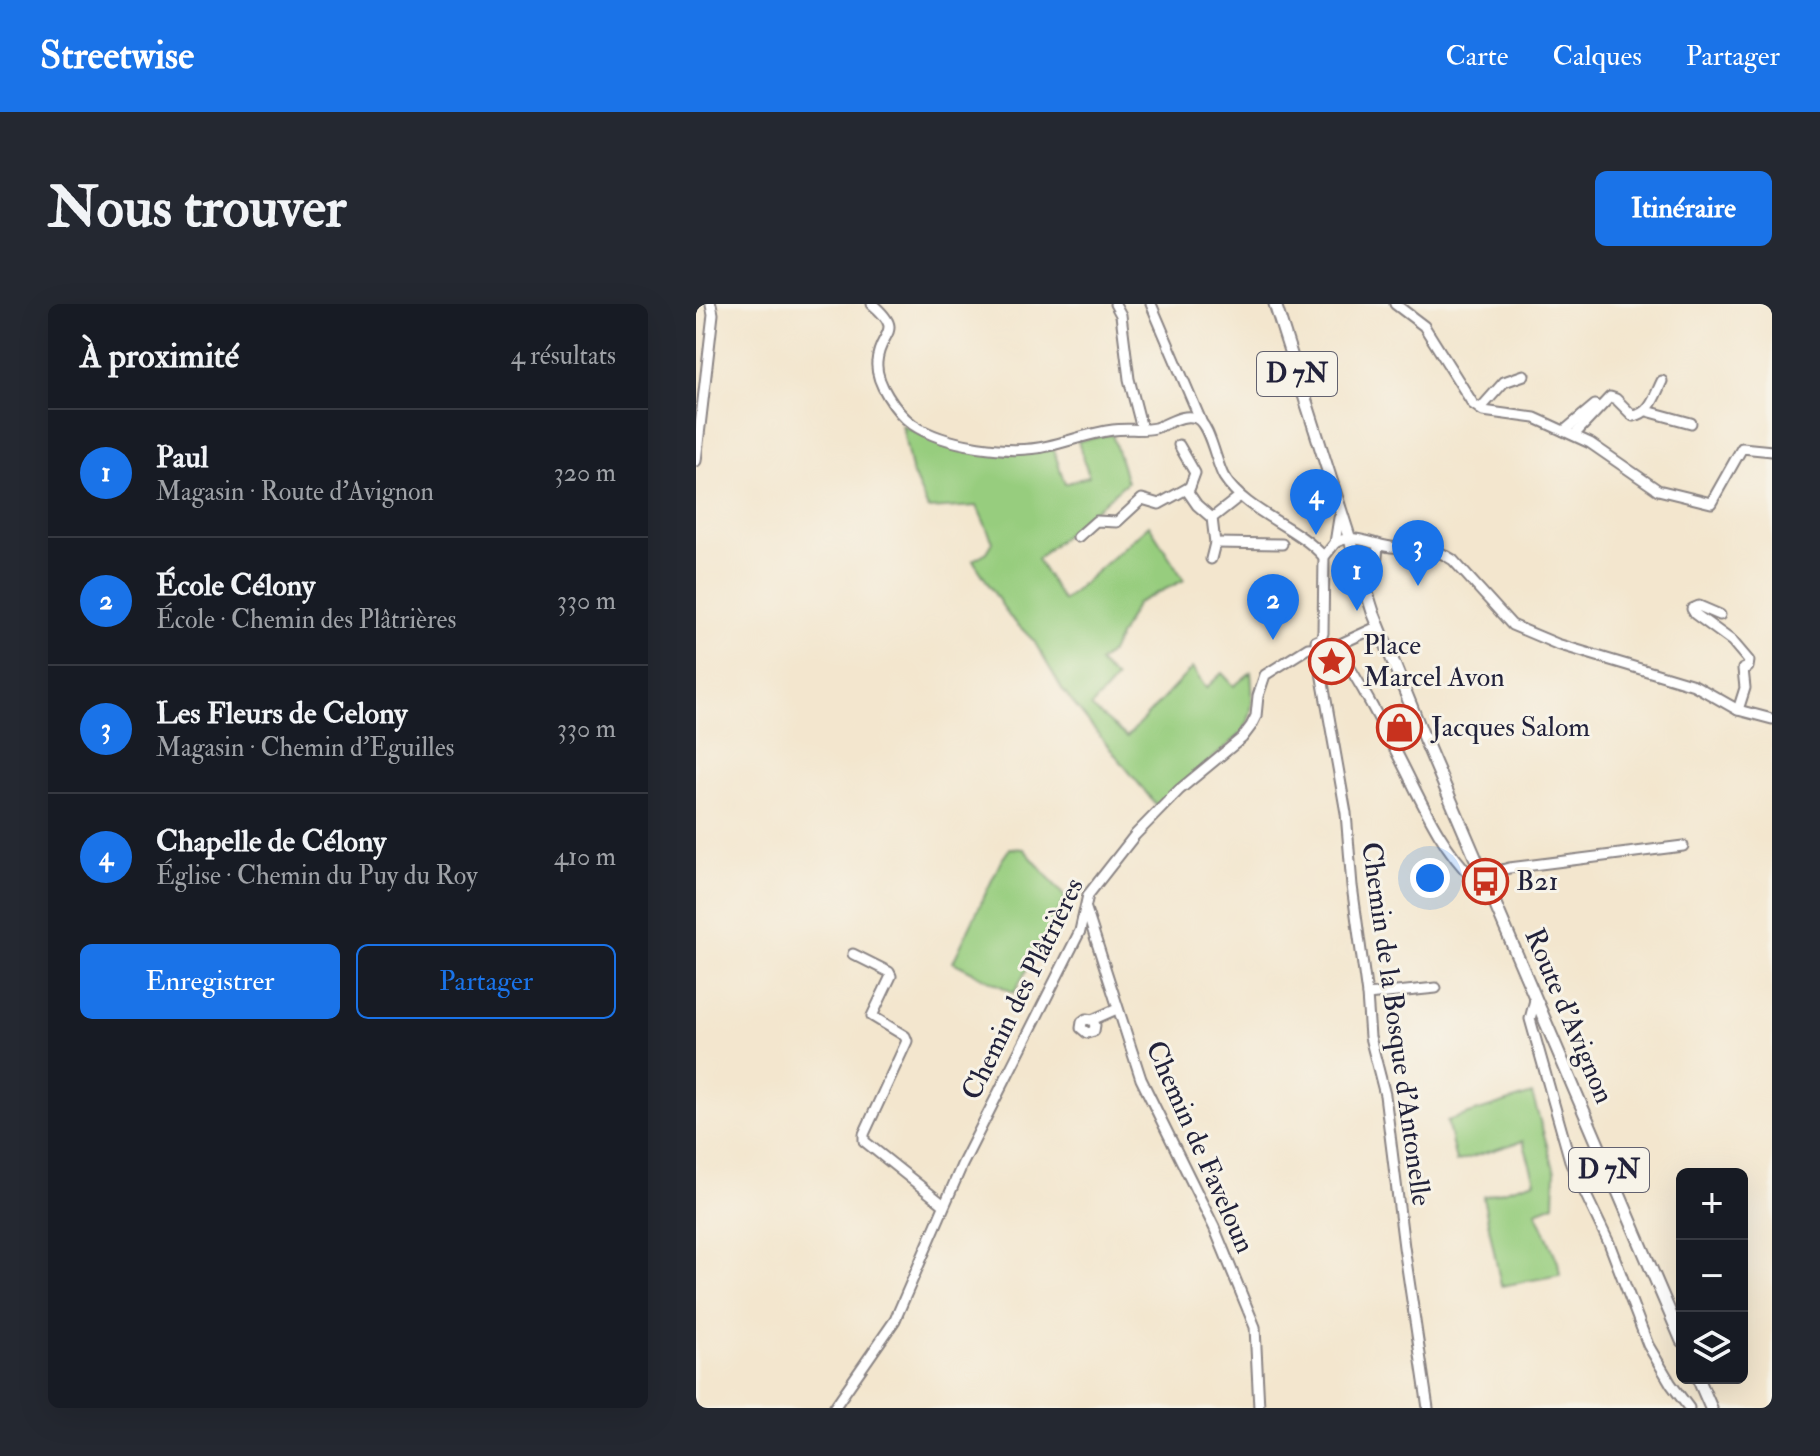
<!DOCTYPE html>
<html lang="fr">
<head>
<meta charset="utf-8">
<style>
	body { margin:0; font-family:"IM FELL Double Pica",serif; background:#242831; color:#f1f3f6 }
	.controls { position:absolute; right:24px; bottom:24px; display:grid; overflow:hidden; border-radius:12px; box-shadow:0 8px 32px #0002 }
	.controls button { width:72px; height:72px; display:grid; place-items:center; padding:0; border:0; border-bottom:2px solid #363941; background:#171b24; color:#f1f3f6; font:40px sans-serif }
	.you { position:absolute; left:734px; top:574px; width:28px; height:28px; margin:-20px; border:6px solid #fff; border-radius:50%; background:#1a73e8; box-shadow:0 0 0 12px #1a73e833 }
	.badge { display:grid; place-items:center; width:52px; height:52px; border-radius:50%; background:#1a73e8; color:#fff; font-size:26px; font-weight:700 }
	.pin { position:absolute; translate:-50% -66px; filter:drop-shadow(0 2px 4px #0008) }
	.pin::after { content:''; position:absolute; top:42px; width:28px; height:24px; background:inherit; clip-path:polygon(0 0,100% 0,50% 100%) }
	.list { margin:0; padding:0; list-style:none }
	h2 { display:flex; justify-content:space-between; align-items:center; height:104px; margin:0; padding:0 32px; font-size:34px }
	h2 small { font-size:26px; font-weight:400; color:#9ea1a6 }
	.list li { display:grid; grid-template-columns:52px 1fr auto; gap:24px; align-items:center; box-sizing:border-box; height:128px; padding:0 32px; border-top:2px solid #363941 }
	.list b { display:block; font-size:30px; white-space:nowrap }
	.list p { margin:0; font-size:26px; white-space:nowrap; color:#9ea1a6 }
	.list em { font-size:26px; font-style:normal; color:#9ea1a6 }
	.actions { display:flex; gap:16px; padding:24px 32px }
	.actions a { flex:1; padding:18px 0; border:2px solid #1a73e8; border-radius:12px; text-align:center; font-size:28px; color:#1a73e8 }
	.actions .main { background:#1a73e8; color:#fff }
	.icon { flex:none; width:44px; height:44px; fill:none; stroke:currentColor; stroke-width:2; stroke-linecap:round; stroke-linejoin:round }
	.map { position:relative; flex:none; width:1076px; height:1104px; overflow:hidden; border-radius:12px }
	header { display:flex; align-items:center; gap:48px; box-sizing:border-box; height:112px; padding:0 40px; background:#1a73e8; color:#fff }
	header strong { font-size:38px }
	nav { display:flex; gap:44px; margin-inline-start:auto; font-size:28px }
	.intro { display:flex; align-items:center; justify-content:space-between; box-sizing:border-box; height:192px; padding:0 48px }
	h1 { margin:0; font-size:56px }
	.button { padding:20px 36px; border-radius:12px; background:#1a73e8; color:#fff; font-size:28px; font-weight:700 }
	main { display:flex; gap:48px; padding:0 48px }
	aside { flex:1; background:#171b24; border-radius:12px; box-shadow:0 8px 32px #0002 }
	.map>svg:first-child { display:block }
	.green { fill:#97cd7e; stroke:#5c785c; stroke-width:2 }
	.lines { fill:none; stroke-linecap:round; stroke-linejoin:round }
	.minor-casing { stroke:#8a8484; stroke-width:13 }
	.major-casing { stroke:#8a8484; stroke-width:15 }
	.minor { stroke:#fff; stroke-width:9 }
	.major { stroke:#fff; stroke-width:11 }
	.labels { text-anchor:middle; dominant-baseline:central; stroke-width:6; stroke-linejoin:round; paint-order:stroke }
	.shield { fill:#f7f3e8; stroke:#62616f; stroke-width:2 }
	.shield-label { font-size:26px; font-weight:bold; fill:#22223b }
	.poi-label { font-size:28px; fill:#22223b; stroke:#f7f3e8; text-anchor:start }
	.street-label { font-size:28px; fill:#22223b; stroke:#f7f3e8 }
</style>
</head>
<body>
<header>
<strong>Streetwise</strong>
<nav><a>Carte</a><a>Calques</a><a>Partager</a></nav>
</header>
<div class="intro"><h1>Nous trouver</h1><a class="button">Itinéraire</a></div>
<main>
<aside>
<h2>À proximité<small>4 résultats</small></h2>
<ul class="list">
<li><span class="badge">1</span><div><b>Paul</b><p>Magasin · Route d'Avignon</p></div><em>320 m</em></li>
<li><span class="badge">2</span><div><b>École Célony</b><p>École · Chemin des Plâtrières</p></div><em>330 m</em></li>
<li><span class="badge">3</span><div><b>Les Fleurs de Celony</b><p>Magasin · Chemin d'Eguilles</p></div><em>330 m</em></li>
<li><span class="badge">4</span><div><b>Chapelle de Célony</b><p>Église · Chemin du Puy du Roy</p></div><em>410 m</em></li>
</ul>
<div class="actions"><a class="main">Enregistrer</a><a>Partager</a></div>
</aside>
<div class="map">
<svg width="1076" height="1104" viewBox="0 0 1076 1104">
	<rect width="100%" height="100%" fill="#f7f3e8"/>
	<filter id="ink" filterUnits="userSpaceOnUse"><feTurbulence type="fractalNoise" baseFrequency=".0125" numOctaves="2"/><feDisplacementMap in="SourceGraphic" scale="16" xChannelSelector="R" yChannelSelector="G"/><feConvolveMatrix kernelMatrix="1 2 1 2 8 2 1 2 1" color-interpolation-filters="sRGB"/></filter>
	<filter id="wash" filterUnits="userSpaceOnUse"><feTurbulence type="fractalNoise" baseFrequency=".006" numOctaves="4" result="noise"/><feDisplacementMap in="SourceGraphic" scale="32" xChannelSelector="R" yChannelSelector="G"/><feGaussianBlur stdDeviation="1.8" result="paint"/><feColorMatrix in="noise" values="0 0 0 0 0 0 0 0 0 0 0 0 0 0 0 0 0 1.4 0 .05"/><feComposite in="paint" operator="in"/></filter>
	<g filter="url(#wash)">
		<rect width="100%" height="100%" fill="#f3e6ce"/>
		<!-- green -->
		<g class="green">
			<path d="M 206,121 C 255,147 302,155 357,144 L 369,180 L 393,172 L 382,137 L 416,130 L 431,178 L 341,255 L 367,297 L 453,221 L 488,276 L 441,299 L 415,348 L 403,359 L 420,375 L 395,403 L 431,433 L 496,364 L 510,384 L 526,369 L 538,382 L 555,368 C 557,390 559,413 544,431 L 461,502 L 367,387 L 338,337 L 313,312 L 277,256 L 291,248 L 297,238 L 281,202 L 232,205 L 215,166 Z"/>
			<polygon points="314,544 328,545 370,594 318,689 257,658 305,557"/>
			<polygon points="836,790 859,868 858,900 840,907 862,958 864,971 805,982 787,893 839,877 827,837 760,858 751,817"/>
		</g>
	</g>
	<g filter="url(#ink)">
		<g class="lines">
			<defs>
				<g id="minor">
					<path d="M 176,0 C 210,29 183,27 181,58 C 179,78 200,108 216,120 C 248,142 315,151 352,142 C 374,137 394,129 417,126 C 431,124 446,127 459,124 C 473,120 486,109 500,114 C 514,120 520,160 528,173 C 551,209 600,221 628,253"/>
					<polyline points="419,0 425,11 433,75 446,125"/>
					<polyline points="455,0 505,117"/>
					<polyline points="699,0 728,22 777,100 787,107 839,114 894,139 962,186 1015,199 1046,144 1076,147"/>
					<polyline points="784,105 808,78 828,71"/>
					<polyline points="951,107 995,119"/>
					<polyline points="868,127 899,101"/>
					<path d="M 878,131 L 914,93 L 920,95 L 937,112 C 954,110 959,91 966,77"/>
					<polyline points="483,141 499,169 492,188 501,201 516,214"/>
					<polyline points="0,157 17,10 15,0"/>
					<polyline points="382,233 400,217 421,218 446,195 463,200 494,183"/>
					<polyline points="519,239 586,240"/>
					<path d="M 639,239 C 656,228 677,241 695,243 C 708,244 721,242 734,245 C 743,247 749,251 757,256 L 816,321 L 861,340 L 998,381 L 1042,406 L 1076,415"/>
					<polyline points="515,255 519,239 516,214 544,192"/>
					<path d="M 668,279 C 681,269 681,256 682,240"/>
					<polyline points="1024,311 1003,302 996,305 999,310 1036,337 1053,357 1052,363 1047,365 1049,384 1042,406"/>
					<polyline points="620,341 620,337 625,335 627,329 628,253 639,239 643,214"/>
					<path d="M 640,342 C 666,381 687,422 709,465 C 728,503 746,544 777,574 L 813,564 L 987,542"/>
					<polyline points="624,344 622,351 650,509 656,582 671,691 674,733 689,791 708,943 732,1104"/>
					<polyline points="390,605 445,775 518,923 559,1023 563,1104"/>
					<polyline points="157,650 193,668 195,672 176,712 209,732 211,737 168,830 168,837 248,901"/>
					<polyline points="671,691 740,684"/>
					<polyline points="839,696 834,715 875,860 913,939 952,1041 975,1080 993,1104"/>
					<polygon points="390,715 396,716 399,721 398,727 391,729 385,724 386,718"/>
					<polyline points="396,716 421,705"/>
					<polyline points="138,1104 199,1016 266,861 384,627 392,591 439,531 483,486 546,434 555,422 560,412 562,392 569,371 612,344 640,342 683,322"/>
				</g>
				<g id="major">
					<polyline points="579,0 677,308 726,429 986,1037"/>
					<polyline points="1002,1074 1015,1104"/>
				</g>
			</defs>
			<!-- minor casing -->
			<use href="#minor" class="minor-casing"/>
			<!-- major casing -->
			<use href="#major" class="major-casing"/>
			<!-- minor -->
			<use href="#minor" class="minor"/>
			<!-- major -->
			<use href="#major" class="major"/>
		</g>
	</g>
	<!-- icons -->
	<defs>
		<symbol id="sight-ring" viewBox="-11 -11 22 22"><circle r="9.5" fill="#f7f3e8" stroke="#c8321e" stroke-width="1.5"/><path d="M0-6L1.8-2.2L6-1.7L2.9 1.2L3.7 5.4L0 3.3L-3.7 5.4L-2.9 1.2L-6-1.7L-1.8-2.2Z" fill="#c8321e"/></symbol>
		<symbol id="shop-ring" viewBox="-11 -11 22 22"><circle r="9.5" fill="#f7f3e8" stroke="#c8321e" stroke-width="1.5"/><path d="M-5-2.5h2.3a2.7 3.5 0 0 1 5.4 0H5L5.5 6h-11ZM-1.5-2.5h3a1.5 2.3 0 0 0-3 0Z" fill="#c8321e"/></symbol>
		<symbol id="bus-ring" viewBox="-11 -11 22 22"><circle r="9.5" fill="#f7f3e8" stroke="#c8321e" stroke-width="1.5"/><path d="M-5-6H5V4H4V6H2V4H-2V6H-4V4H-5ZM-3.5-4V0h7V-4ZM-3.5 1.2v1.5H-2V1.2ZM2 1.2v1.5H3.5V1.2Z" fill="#c8321e"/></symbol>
	</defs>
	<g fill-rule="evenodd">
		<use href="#sight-ring" x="610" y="332" width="51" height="51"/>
		<use href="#shop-ring" x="678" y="398" width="51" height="51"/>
		<use href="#bus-ring" x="764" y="552" width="51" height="51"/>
	</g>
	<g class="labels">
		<!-- shield labels -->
		<g class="shield">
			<rect x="561" y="48" width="80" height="44" rx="6"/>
			<rect x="873" y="844" width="80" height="44" rx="6"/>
		</g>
		<g class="shield-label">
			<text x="601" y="70">D 7N</text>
			<text x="913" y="866">D 7N</text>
		</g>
		<!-- poi labels -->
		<g class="poi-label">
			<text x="667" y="341">Place<tspan x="667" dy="32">Marcel Avon</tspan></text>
			<text x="735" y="423">Jacques Salom</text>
			<text x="820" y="577">B21</text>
		</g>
		<!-- street labels -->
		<g class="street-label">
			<text transform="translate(327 685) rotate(-64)">Chemin des Plâtrières</text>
			<text transform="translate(873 712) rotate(67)">Route d'Avignon</text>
			<text transform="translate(700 720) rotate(82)">Chemin de la Bosque d'Antonelle</text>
			<text transform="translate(504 843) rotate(66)">Chemin de Faveloun</text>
		</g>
	</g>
</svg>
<div class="controls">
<button>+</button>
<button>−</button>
<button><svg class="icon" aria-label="layers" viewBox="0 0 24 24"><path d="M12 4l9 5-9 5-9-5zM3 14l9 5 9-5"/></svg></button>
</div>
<div class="you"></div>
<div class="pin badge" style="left:661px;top:307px">1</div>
<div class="pin badge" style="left:577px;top:336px">2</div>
<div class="pin badge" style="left:722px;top:282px">3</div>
<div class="pin badge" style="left:620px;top:231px">4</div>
</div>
</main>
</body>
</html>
